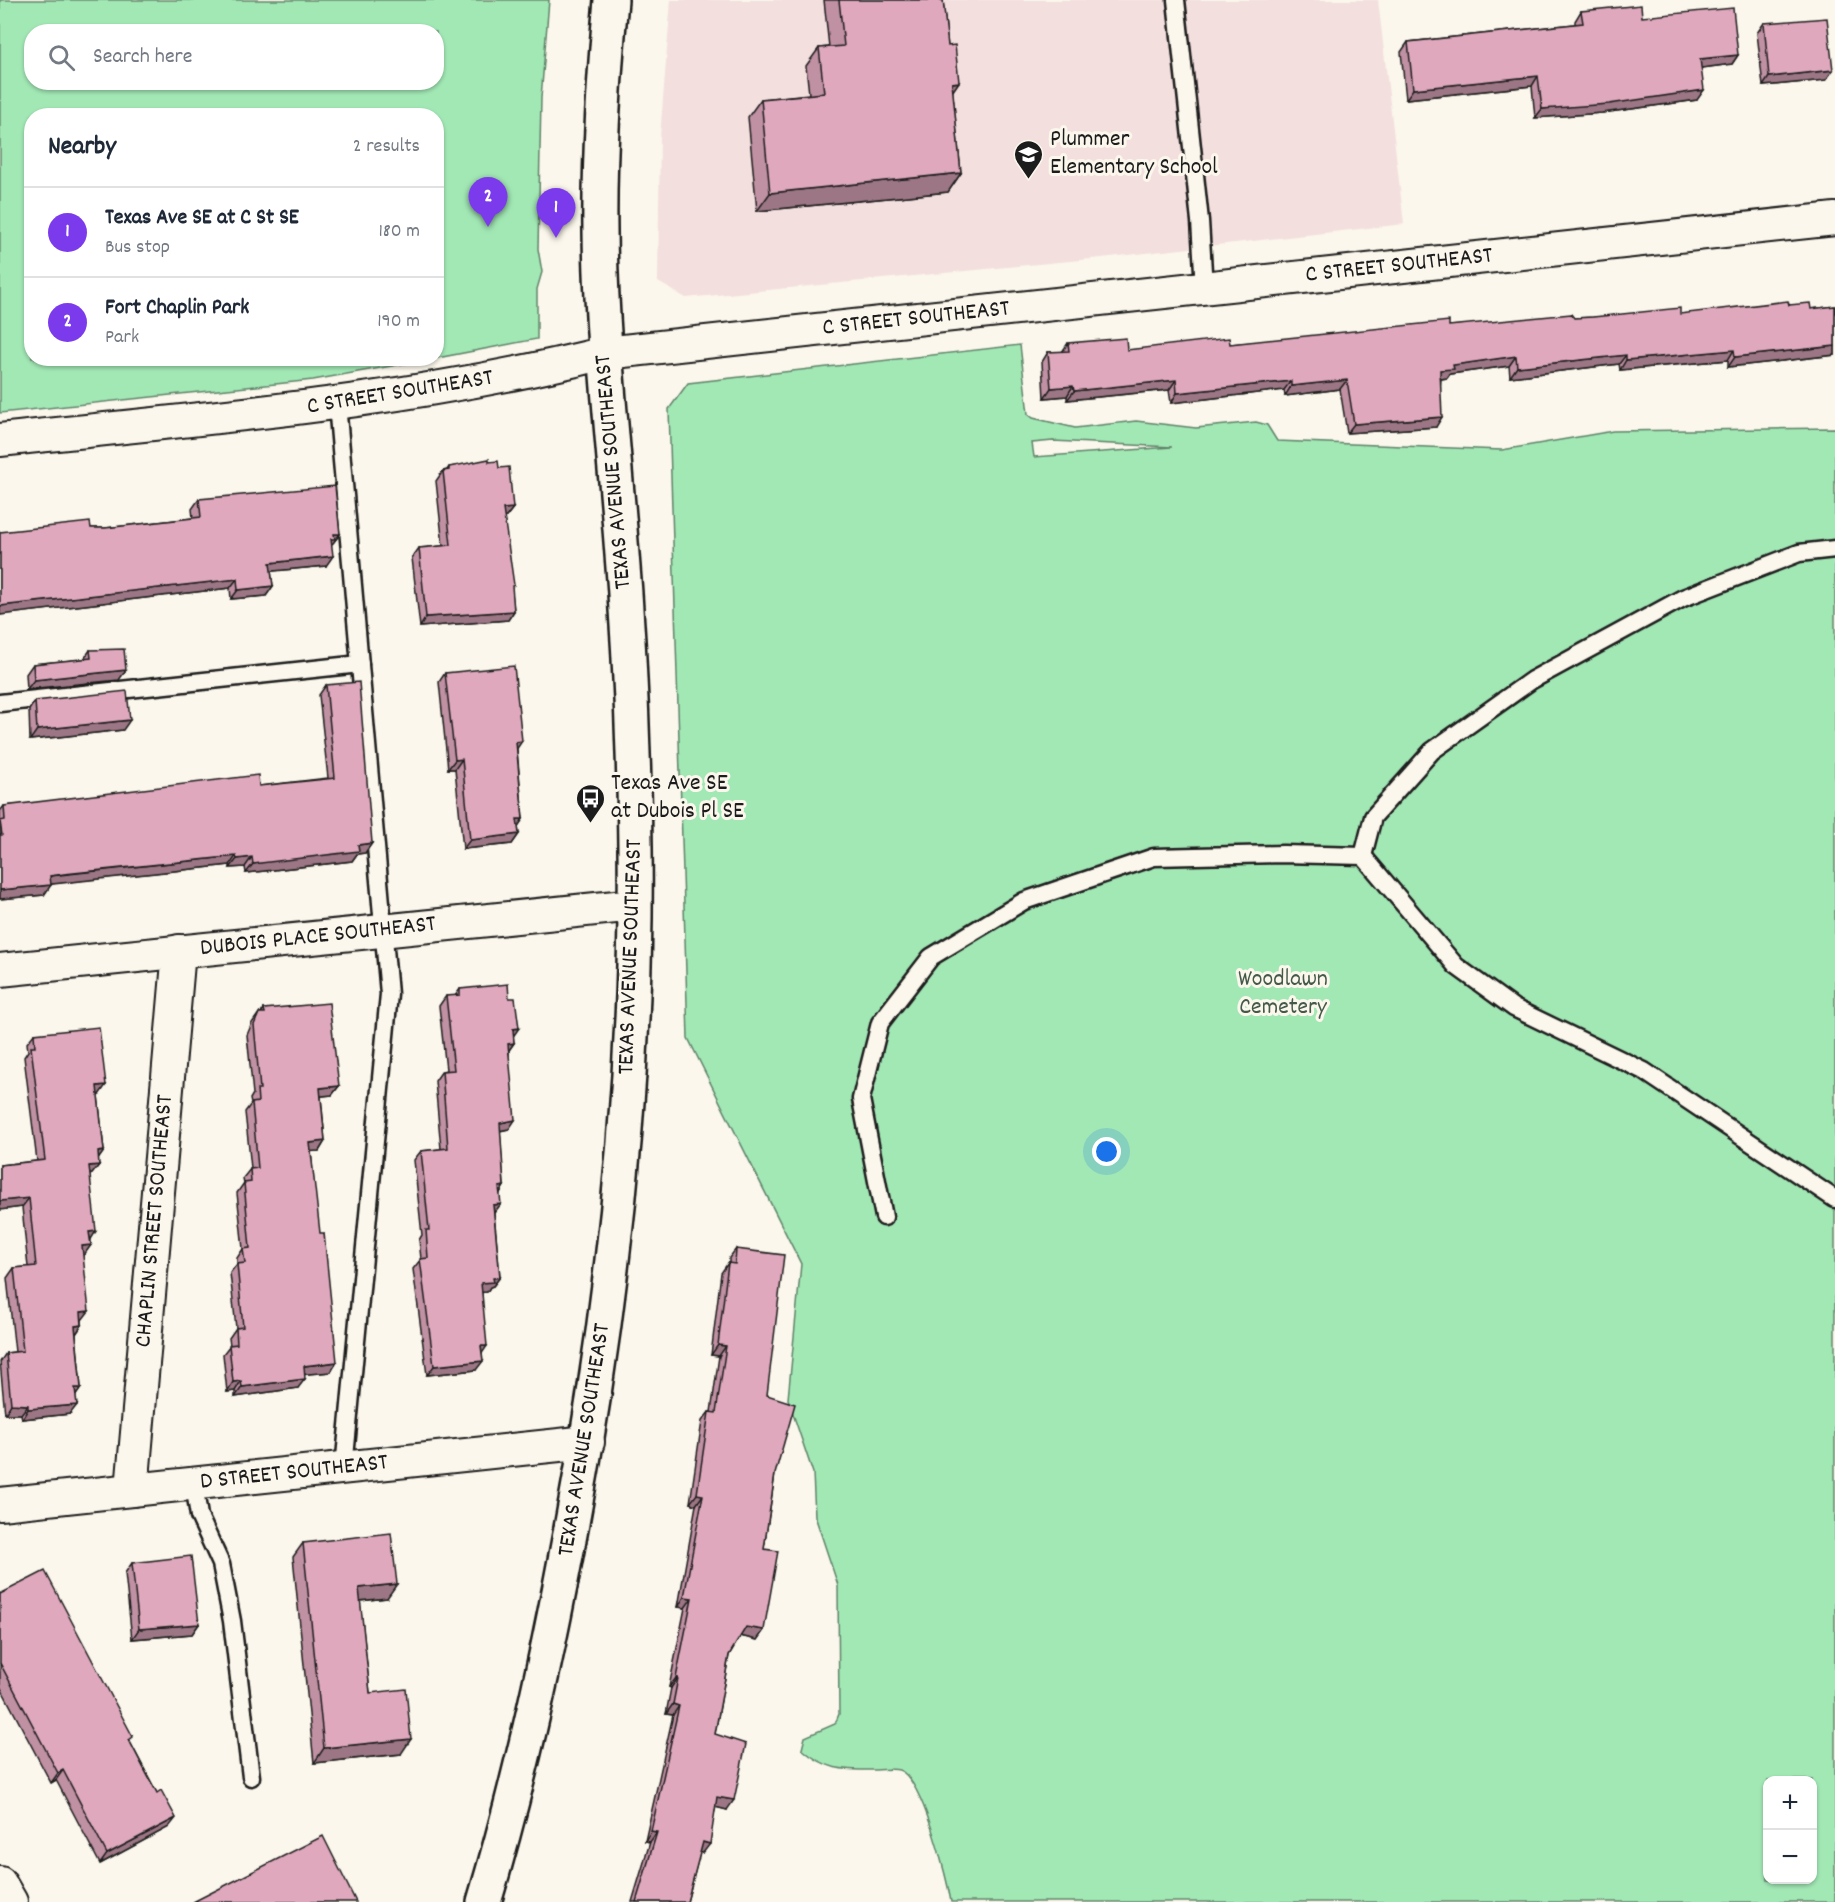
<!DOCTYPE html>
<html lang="en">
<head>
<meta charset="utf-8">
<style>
	body { margin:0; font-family:Dekko,sans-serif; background:#f6f6f7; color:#1f2937 }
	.controls { position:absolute; right:18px; bottom:18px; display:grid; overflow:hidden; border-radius:12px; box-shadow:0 2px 4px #0004 }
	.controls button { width:54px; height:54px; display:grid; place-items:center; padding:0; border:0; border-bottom:2px solid #e0e1e3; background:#fff; color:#1f2937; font:30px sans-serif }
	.you { position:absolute; left:1107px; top:1152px; width:21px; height:21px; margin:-15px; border:4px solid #fff; border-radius:50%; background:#1a73e8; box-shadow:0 0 0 9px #1a73e833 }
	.badge { display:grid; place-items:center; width:39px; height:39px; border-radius:50%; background:#7c3aed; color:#fff; font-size:20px; font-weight:700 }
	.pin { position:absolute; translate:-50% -50px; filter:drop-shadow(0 2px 3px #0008) }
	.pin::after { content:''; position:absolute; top:32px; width:21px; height:18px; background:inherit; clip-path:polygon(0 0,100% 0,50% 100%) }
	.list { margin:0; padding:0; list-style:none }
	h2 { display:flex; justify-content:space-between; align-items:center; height:78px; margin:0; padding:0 24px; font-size:26px }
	h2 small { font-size:20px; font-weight:400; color:#747a83 }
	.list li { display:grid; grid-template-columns:39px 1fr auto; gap:18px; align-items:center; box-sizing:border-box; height:90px; padding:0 24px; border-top:2px solid #e0e1e3 }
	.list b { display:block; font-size:22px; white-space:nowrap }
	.list p { margin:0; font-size:20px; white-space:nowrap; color:#747a83 }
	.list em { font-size:20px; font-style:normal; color:#747a83 }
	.icon { flex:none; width:33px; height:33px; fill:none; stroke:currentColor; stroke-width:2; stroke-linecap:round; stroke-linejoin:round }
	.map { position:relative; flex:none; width:1835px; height:1902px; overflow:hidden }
	.search { position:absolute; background:#fff; box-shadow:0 2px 4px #0004; left:24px; top:24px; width:420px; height:66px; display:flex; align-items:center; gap:15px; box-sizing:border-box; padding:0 21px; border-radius:24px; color:#747a83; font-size:22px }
	.panel { position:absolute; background:#fff; box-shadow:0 2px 4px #0004; left:24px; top:108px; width:420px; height:258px; border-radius:24px }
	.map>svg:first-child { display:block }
	.built { fill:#f3dfde }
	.green { fill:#a2e8b5; stroke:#5f8268; stroke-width:1.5; fill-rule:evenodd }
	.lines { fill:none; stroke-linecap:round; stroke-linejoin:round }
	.lane-casing { stroke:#1c1c1c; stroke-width:21 }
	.street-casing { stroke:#1c1c1c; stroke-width:36 }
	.secondary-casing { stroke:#1c1c1c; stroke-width:38 }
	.lane { stroke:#fbf7ec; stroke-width:16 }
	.street { stroke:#fbf7ec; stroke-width:32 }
	.secondary { stroke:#fbf7ec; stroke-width:33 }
	.wall { fill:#c090a3; stroke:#1c1c1c; stroke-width:1.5 }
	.shaded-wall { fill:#9c7684; stroke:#1c1c1c; stroke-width:1.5 }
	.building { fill:#dfa8bd; stroke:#1c1c1c; stroke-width:1.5 }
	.labels { text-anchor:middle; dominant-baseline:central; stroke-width:6; stroke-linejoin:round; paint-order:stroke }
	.poi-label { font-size:24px; fill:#1c1c1c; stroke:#fbf7ec; text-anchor:start }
	.street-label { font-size:24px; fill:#1c1c1c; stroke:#fbf7ec }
	.park-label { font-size:24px; fill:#44594a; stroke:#fbf7ec }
</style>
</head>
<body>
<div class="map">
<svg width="1835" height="1902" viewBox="0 0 1835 1902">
	<rect width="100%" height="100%" fill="#fbf7ec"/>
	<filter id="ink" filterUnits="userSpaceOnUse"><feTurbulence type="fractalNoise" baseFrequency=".0167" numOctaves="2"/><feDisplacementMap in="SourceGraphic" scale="12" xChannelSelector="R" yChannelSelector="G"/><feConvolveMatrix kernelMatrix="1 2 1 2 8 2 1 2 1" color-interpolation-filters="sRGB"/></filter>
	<g filter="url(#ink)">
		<!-- built -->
		<polygon class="built" points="671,0 1378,0 1404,224 1101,258 686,298 658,282 660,137"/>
		<!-- green -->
		<g class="green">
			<path d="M 0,0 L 549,0 L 541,98 L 538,249 L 542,272 L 537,289 L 537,339 L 437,358 L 436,116 L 32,116 L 32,358 L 431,359 L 313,380 L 0,413 ZM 32,32 L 436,32 L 436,82 L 32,82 Z"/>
			<path d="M 1020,345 L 1028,414 L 1033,418 L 1075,428 L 1136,421 L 1196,428 L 1256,422 L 1267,425 L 1277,441 L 1502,450 L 1613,431 L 1835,428 L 1835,1902 L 951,1902 C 947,1878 922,1777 899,1770 C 893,1768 883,1770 876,1770 C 844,1770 827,1771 802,1749 L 805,1737 L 835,1724 L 839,1714 L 838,1585 L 815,1516 L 813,1473 L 788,1399 L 801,1264 L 688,1038 L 669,409 L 688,383 ZM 1053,441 L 1172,447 L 1034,457 L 1032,443 ZM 1768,1780 L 1812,1780 L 1812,1880 L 1768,1880 Z"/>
		</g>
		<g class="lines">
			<defs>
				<g id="lane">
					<polyline points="1176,0 1200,221 1204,288"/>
					<polyline points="337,404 389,994 344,1468"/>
					<polyline points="0,703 360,664"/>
					<polyline points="1363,856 1373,817 1432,751 1532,680 1683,598 1799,553 1835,549"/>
					<polyline points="884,1217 861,1099 880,1023 931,957 1024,901 1154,857 1283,854 1363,856 1456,966 1514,1008 1644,1071 1835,1199"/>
					<polyline points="194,1484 199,1516 221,1564 232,1621 251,1777"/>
				</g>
				<g id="street">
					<path d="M 0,440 C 203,418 406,403 605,353 L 1835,219"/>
					<polyline points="0,970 635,905"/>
					<polyline points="132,1490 179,951"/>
					<polyline points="0,1504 588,1442"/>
					<polyline points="0,1883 11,1902"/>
				</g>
				<path id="secondary" d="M 484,1902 C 518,1788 544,1672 566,1555 C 611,1322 638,1084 635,847 C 634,741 629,634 620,529 C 612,430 601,331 600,231 C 599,154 604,77 611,0"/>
			</defs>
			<!-- lane casing -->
			<use href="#lane" class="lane-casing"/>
			<!-- street casing -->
			<use href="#street" class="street-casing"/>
			<!-- secondary casing -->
			<use href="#secondary" class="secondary-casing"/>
			<!-- lane -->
			<use href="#lane" class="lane"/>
			<!-- street -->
			<use href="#street" class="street"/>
			<!-- secondary -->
			<use href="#secondary" class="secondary"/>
		</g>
		<!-- wall -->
		<g class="wall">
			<polygon points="824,0 943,0 961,173 948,192 757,211 748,117 761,99 809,94 806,66 819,48 829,47"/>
			<polygon points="1581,11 1642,17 1738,55 1732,64 1701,68 1697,100 1602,113 1535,118 1532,86 1406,99 1401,52 1408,42 1575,24 1575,21"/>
			<polygon points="1764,23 1826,80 1763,86 1757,33"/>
			<polygon points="1789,305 1811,309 1835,306 1835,355 1728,367 1728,360 1620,370 1619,364 1510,377 1509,366 1450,374 1447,378 1441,379 1436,427 1347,433 1340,389 1285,396 1284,390 1171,403 1169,390 1067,400 1067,396 1044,398 1042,362 1048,352 1062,352 1068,343 1127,350 1230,344 1449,326 1574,318 1680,314"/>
			<polygon points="489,462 499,468 513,508 506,517 504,517 514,611 508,620 420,627 412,558 419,548 443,546 436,481 443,471 447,470 449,467"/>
			<polygon points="199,499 340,534 333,543 332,543 326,566 271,571 273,586 266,596 231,599 230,588 0,615 0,532 91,528 105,528 193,518 192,509"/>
			<polygon points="90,650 119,680 27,689 26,674 33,664 84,659"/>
			<polygon points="445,673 517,749 523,819 518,826 519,834 512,844 463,849 455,769 448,769 439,682"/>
			<polygon points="326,685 372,843 365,853 357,854 352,861 246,873 245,867 230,868 230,865 57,883 51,884 44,895 0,899 0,811 4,806 259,786 328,778 319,695"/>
			<polygon points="35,701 123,730 30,740 29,710"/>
			<polygon points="460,989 513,1036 514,1043 509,1050 509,1129 500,1131 504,1186 500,1193 494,1213 500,1277 493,1286 490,1287 487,1292 482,1292 482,1353 476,1370 427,1375 413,1269 421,1259 419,1240 422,1235 414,1160 421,1151 441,1149 435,1081 442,1071 446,1070 439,1006 446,996 455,996"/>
			<polygon points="264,1009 339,1086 332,1095 321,1096 325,1141 319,1151 311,1151 331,1372 305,1374 298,1388 235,1397 235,1391 227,1392 223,1354 230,1345 229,1338 236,1328 230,1273 237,1264 237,1258 243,1249 237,1193 244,1183 243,1178 251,1168 245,1112 251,1104 250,1099 253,1094 247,1035 252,1023 259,1013 261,1013"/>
			<polygon points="34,1034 99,1095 98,1095 104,1151 98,1159 99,1165 92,1174 90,1175 91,1245 83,1255 82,1325 76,1334 81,1388 76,1395 70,1414 22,1419 21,1414 5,1414 0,1362 6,1353 15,1352 7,1278 14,1268 28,1267 22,1207 0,1210 0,1165 37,1161 24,1057 28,1051 27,1043"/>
			<polygon points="736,1249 767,1395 775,1474 764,1549 764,1630 757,1640 740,1636 729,1655 715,1734 727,1810 716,1807 703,1853 700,1852 687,1902 632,1902 650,1842 645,1841 673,1715 666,1714 671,1688 669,1687 685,1608 678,1607 696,1505 690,1503 702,1421 709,1412 711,1412 719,1356 711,1355 721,1273 728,1263 729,1264 729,1258"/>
			<polygon points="303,1543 387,1598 360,1601 370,1693 401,1754 314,1763 293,1557"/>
			<polygon points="132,1563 199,1624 192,1634 132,1639 125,1573"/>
			<polygon points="0,1594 130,1742 157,1793 169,1827 100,1864 56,1780 51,1783 0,1686"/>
		</g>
		<!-- shaded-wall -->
		<g class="shaded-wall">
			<polygon points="1738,55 1732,64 1694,69 1700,59"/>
			<polygon points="1833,70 1826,80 1763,86 1769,77"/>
			<polygon points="1538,76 1532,86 1406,99 1413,89"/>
			<polygon points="959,82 946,101 952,83"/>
			<polygon points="1704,90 1697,100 1602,113 1535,118 1542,109"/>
			<polygon points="961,173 948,192 757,211 770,193"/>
			<polygon points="1835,346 1835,355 1728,367 1735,357"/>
			<polygon points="1734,350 1728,360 1620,370 1626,360"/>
			<polygon points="1626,355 1619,364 1510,377 1517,367"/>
			<polygon points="1516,356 1509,366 1450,374 1447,378 1434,380 1440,370 1453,365"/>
			<polygon points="1176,380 1169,390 1067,400 1074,391"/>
			<polygon points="1347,380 1340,389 1285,396 1291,386"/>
			<polygon points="1291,381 1284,390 1171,403 1177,393"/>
			<polygon points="1073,386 1067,396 1044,398 1051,388"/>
			<polygon points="1442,417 1436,427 1347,433 1354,424"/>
			<polygon points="513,508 506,517 496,518 503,509"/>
			<polygon points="334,534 340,534 333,543 325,549"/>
			<polygon points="333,556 326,566 263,572 270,563"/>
			<polygon points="237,579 230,588 0,615 0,606"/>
			<polygon points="273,586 266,596 231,599 238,590"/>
			<polygon points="514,611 508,620 420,627 426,617"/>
			<polygon points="126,670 119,680 27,689 34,680"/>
			<polygon points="130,720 123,730 30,740 37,730"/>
			<polygon points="522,741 516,750 516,742"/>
			<polygon points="462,759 455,769 448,769 455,760"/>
			<polygon points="517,819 523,819 517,828"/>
			<polygon points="519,834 512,844 463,849 470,840"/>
			<polygon points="372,843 365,853 357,854 352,861 246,873 253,864 358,845"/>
			<polygon points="236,856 230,865 43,885 50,876"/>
			<polygon points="252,857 245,867 230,868 237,859"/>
			<polygon points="51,885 44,895 0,899 0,890"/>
			<polygon points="519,1028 512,1038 513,1029"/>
			<polygon points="514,1043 507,1053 508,1044"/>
			<polygon points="106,1085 99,1095 90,1096 97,1086"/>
			<polygon points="339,1086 332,1095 313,1097 320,1088"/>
			<polygon points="515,1120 509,1129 493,1132 500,1123"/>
			<polygon points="325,1141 319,1151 303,1152 310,1143"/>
			<polygon points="104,1151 97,1161 98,1152"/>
			<polygon points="99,1165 92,1174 83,1175 89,1166"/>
			<polygon points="504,1186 498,1196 499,1187"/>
			<polygon points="29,1198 22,1207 0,1210 0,1201"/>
			<polygon points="501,1204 494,1213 493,1205"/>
			<polygon points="96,1231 90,1241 89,1232"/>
			<polygon points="91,1245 84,1255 75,1256 82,1246"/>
			<polygon points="500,1277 493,1286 490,1287 487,1292 474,1293 481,1283 493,1278"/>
			<polygon points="89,1311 82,1320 74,1321 81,1312"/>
			<polygon points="82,1325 75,1335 75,1326"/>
			<polygon points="718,1345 726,1346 719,1356 711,1355"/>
			<polygon points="481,1346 487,1346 481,1355"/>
			<polygon points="483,1361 476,1370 427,1375 434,1366"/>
			<polygon points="337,1362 331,1372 297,1375 304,1366"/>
			<polygon points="305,1379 298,1388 235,1397 242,1387"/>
			<polygon points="241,1381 235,1391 227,1392 233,1382"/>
			<polygon points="75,1388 81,1388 75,1397"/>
			<polygon points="11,1404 28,1405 21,1414 5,1414"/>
			<polygon points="77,1405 70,1414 22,1419 28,1409"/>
			<polygon points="697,1494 703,1495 696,1505 690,1503"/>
			<polygon points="397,1584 387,1598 349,1602 359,1588"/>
			<polygon points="684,1597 692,1598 685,1608 678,1607"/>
			<polygon points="199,1624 192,1634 132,1639 139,1629"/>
			<polygon points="746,1627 764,1630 757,1640 740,1636"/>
			<polygon points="676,1678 678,1678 671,1688 669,1687"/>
			<polygon points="673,1704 679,1706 673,1715 666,1714"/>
			<polygon points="411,1739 401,1754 314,1763 324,1748"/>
			<polygon points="63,1770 56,1780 51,1783 58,1773"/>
			<polygon points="717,1797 734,1800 727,1810 711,1806"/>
			<polygon points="176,1818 169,1827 100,1864 107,1854"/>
			<polygon points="651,1831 657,1832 650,1842 645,1841"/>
			<polygon points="703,1842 710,1844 703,1853 697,1852"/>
		</g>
		<!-- building -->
		<g class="building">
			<polygon points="839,0 943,0 948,46 955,45 959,82 952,83 961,173 770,193 761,99 824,93 819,48 844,46"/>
			<polygon points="1641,5 1642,17 1733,8 1738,55 1700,59 1704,90 1609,104 1542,109 1538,76 1413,89 1408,42 1583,23 1581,11"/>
			<polygon points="1827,18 1833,70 1769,77 1764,23"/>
			<polygon points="1788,301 1789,305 1810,303 1811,309 1835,306 1835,346 1735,357 1734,350 1626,360 1626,355 1517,367 1516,356 1453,365 1454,369 1440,370 1442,417 1354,424 1347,380 1291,386 1291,381 1177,393 1176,380 1074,391 1073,386 1051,388 1048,352 1069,351 1068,343 1126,338 1127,350 1229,338 1230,344 1449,321 1449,326 1571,314 1574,318 1593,317 1680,308 1680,314"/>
			<polygon points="489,459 489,462 498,461 499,468 509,467 513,508 503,509 514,585 512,586 514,611 426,617 419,548 451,545 443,471 449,470 449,467"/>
			<polygon points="335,486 340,534 334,534 335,539 331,539 333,556 270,563 273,586 238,590 237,579 0,606 0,532 90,522 91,528 105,528 201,517 199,499"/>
			<polygon points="124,649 126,670 34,680 33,664 91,658 90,650"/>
			<polygon points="514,666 522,741 516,742 523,819 517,819 519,834 470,840 462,759 455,760 445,673"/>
			<polygon points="359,682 372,843 358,845 359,851 253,864 252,857 237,859 236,856 64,874 50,876 51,885 0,890 0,835 2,835 0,821 5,820 4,806 258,775 259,786 335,778 326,685"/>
			<polygon points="127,691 130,720 37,730 35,701"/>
			<polygon points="508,984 509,998 515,998 519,1028 513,1029 514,1043 508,1044 515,1120 500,1123 504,1186 499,1187 501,1204 493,1205 500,1277 493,1278 494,1282 481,1283 487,1346 481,1346 483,1361 434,1366 420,1259 428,1258 426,1230 429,1230 421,1151 448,1148 442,1071 454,1070 446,996 460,995 460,989"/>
			<polygon points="329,1003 339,1086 320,1088 325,1141 310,1143 320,1233 324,1233 337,1362 304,1366 305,1379 242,1387 241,1381 233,1382 229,1345 237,1344 236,1328 243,1327 237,1264 245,1263 243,1249 250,1248 244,1183 251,1182 250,1169 258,1168 252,1103 258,1102 257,1089 260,1089 254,1025 259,1013 265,1013 264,1009"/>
			<polygon points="99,1027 106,1085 97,1086 104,1151 98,1152 99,1165 89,1166 96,1231 89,1232 91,1245 82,1246 89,1311 81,1312 82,1325 75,1326 81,1388 75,1388 77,1405 28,1409 28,1405 11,1404 6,1353 23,1351 14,1268 36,1266 29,1198 0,1201 0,1165 45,1160 31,1047 35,1047 34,1034"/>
			<polygon points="736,1249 784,1255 767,1395 795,1404 775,1474 764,1549 778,1551 764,1630 746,1627 729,1655 715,1734 746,1744 734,1800 717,1797 710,1844 703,1842 687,1902 636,1902 657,1832 651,1831 679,1706 673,1704 678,1678 676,1678 692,1598 684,1597 703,1495 697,1494 709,1412 716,1413 726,1346 718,1345 728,1263 735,1264"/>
			<polygon points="391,1533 397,1584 359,1588 370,1693 406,1689 411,1739 324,1748 303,1543"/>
			<polygon points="191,1556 199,1624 139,1629 132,1563"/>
			<polygon points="45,1571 133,1737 129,1740 143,1767 157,1793 161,1790 176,1818 107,1854 63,1770 58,1773 0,1663 0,1594"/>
			<polygon points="323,1836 356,1902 193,1902"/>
		</g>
	</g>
	<!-- icons -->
	<defs>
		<symbol id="school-pin" viewBox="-11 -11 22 30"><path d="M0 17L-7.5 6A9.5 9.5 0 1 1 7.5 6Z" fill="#1c1c1c" stroke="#fbf7ec"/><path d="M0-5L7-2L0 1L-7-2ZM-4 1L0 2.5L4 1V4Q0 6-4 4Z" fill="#fff"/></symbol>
		<symbol id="bus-pin" viewBox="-11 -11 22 30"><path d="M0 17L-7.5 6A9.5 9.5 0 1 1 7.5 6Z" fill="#1c1c1c" stroke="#fbf7ec"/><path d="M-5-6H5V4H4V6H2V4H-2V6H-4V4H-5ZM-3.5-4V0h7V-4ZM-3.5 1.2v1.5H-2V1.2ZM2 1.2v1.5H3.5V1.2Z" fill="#fff"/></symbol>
	</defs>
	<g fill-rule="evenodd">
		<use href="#school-pin" x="1012" y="138" width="33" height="45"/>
		<use href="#bus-pin" x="574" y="782" width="33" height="45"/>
	</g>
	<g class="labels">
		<!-- poi labels -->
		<g class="poi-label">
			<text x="1050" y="140">Plummer<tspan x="1050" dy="28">Elementary School</tspan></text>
			<text x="611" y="784">Texas Ave SE<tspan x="611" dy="28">at Dubois Pl SE</tspan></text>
		</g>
		<!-- street labels -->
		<g class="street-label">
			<text transform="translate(1399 266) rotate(-6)">C STREET SOUTHEAST</text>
			<text transform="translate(916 319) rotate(-6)">C STREET SOUTHEAST</text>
			<text transform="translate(400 393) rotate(-9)">C STREET SOUTHEAST</text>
			<text transform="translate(614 472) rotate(-95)">TEXAS AVENUE SOUTHEAST</text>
			<text transform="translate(318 937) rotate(-6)">DUBOIS PLACE SOUTHEAST</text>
			<text transform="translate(631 957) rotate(-88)">TEXAS AVENUE SOUTHEAST</text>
			<text transform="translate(155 1221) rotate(-85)">CHAPLIN STREET SOUTHEAST</text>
			<text transform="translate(585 1440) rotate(-81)">TEXAS AVENUE SOUTHEAST</text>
			<text transform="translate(294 1473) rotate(-6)">D STREET SOUTHEAST</text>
		</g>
		<!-- park labels -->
		<g class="park-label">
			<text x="1283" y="980">Woodlawn<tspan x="1283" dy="28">Cemetery</tspan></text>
		</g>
	</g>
</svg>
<div class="controls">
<button>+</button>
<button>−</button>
</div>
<div class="you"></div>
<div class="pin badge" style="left:556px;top:238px">1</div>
<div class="pin badge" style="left:488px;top:227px">2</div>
<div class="search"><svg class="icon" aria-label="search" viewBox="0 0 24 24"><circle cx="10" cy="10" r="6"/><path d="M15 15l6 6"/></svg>Search here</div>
<section class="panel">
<h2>Nearby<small>2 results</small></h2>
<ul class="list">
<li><span class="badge">1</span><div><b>Texas Ave SE at C St SE</b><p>Bus stop</p></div><em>180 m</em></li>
<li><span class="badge">2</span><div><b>Fort Chaplin Park</b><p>Park</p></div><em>190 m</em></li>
</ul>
</section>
</div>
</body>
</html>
